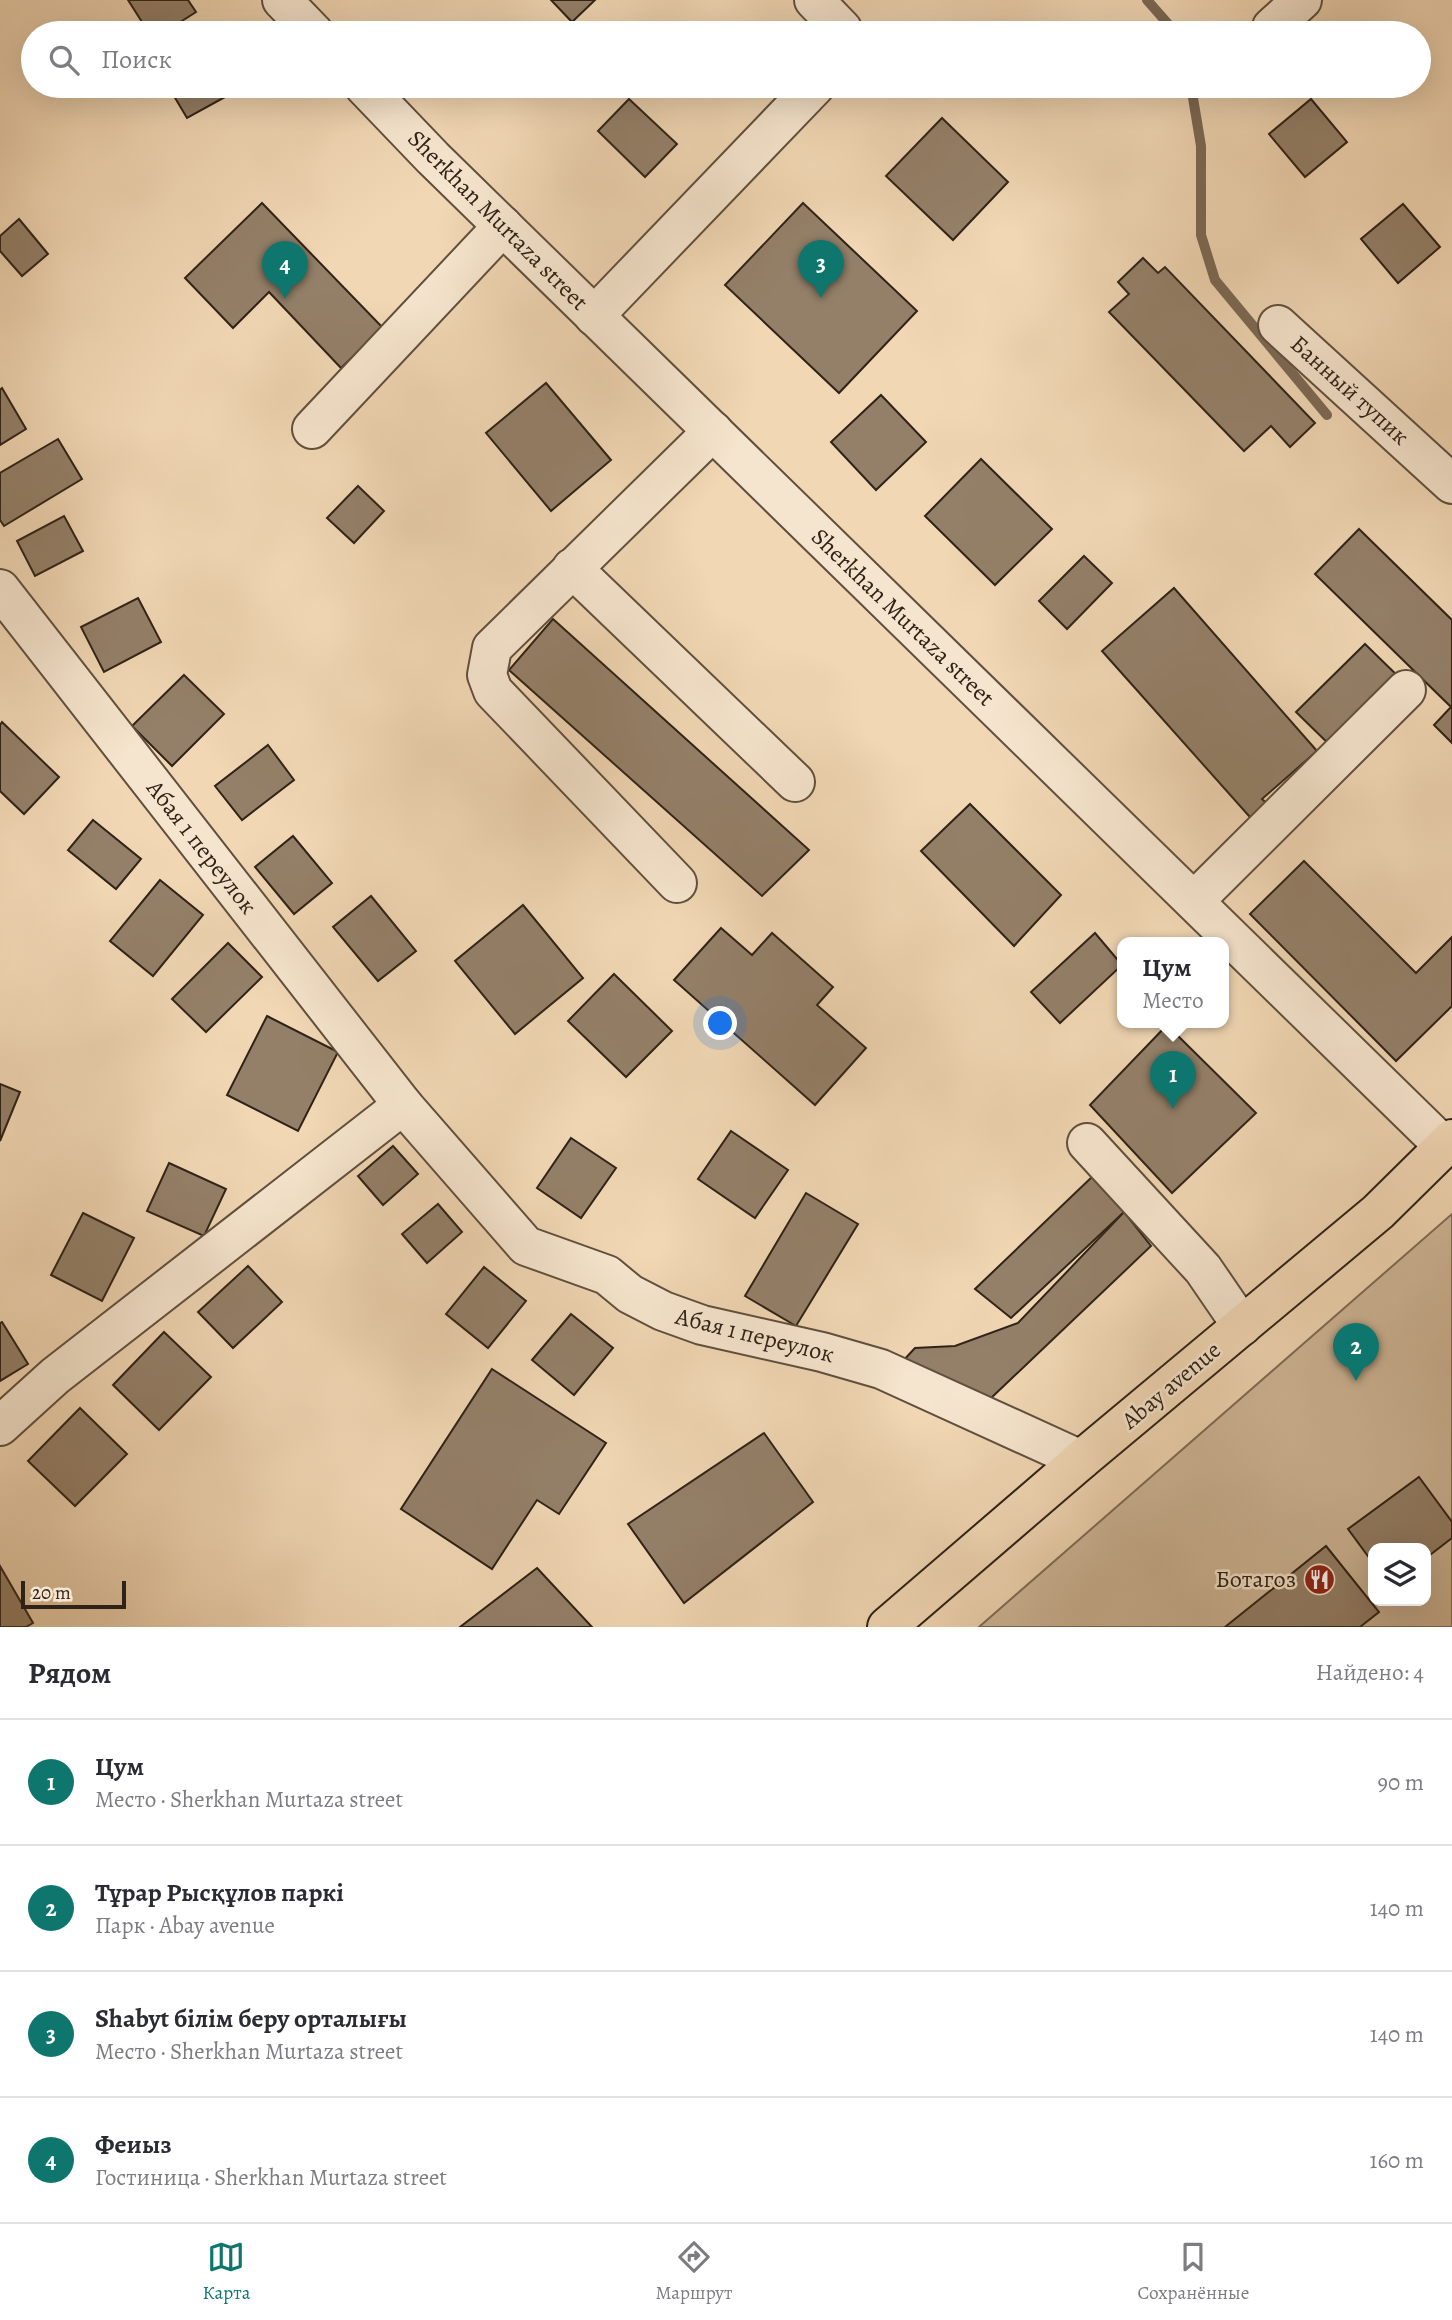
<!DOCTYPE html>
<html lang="ru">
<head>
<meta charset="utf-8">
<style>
	body { margin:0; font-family:Alegreya,serif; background:#f2f2f3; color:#2b2b33 }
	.controls { position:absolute; right:21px; bottom:21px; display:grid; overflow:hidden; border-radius:14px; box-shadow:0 7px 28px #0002 }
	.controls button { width:63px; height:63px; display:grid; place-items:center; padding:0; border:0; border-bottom:2px solid #e1e1e2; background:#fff; color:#2b2b33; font:35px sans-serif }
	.scale { position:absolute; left:21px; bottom:18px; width:105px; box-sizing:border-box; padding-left:7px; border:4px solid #2f2217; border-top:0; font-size:19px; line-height:24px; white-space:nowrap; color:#2f2217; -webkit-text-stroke:5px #f6e5ce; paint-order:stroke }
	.you { position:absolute; left:721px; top:1024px; width:24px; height:24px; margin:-18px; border:5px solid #fff; border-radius:50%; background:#1a73e8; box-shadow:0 0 0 10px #1a73e833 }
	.badge { display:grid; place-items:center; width:46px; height:46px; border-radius:50%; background:#0f766e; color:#fff; font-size:23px; font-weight:700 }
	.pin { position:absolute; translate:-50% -58px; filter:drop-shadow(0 2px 4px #0008) }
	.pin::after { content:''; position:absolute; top:37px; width:24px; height:21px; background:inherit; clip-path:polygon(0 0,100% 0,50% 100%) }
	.popup { position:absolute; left:1117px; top:937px; width:112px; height:91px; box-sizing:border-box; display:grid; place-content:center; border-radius:14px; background:#fff; filter:drop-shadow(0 2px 5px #0005); font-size:23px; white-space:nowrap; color:#7c7c81 }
	.popup b { font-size:26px; color:#2b2b33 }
	.popup::after { content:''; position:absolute; left:50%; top:100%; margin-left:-14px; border:14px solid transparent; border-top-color:#fff }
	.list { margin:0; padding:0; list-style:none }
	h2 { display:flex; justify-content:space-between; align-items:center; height:91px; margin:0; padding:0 28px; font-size:30px }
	h2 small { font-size:23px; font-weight:400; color:#7c7c81 }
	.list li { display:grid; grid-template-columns:46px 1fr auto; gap:21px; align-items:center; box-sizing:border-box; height:126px; padding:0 28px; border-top:2px solid #e1e1e2 }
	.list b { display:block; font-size:26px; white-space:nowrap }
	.list p { margin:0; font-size:23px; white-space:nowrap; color:#7c7c81 }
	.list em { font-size:23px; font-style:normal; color:#7c7c81 }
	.icon { flex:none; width:38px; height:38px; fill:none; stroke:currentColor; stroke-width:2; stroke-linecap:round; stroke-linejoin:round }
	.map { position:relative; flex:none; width:1452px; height:1627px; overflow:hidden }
	.search { position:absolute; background:#fff; box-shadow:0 7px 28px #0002; left:21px; right:21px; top:21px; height:77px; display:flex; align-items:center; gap:18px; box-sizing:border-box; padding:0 24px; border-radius:38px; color:#7c7c81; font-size:26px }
	.sheet { height:595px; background:#fff }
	nav { display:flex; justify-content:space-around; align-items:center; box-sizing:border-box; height:98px; border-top:2px solid #e1e1e2; background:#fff; font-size:19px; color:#7c7c81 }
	nav a { display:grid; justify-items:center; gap:4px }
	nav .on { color:#0f766e }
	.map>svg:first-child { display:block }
	.green { fill:#d0b899; stroke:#806d58; stroke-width:2; fill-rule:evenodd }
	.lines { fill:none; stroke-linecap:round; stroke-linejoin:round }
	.stream { stroke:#7c6955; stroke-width:10 }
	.building { fill:#948069; stroke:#2f2217; stroke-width:2 }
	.minor-casing { stroke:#604f3e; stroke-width:42 }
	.major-casing { stroke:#2f2217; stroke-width:42 }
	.minor { stroke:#f6e5ce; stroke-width:38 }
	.major { stroke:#f1d7b4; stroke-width:38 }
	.labels { text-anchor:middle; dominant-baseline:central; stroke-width:5; stroke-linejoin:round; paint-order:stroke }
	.street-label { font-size:24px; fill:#2f2217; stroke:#f6e5ce }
	.poi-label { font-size:24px; fill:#2f2217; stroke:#f6e5ce; text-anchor:end }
</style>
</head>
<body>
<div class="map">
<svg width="1452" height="1627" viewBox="0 0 1452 1627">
	<rect width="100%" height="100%" fill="#f1d7b4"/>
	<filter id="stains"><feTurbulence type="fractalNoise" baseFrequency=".00286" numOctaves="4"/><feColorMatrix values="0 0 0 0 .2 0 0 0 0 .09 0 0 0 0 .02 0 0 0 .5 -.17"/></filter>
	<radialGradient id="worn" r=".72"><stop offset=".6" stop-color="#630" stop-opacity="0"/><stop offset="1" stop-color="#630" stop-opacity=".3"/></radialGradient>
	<!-- green -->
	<path class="green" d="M 1452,1214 L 1452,1627 L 979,1627 ZM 1373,1548 L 1426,1548 L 1426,1601 L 1373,1601 Z"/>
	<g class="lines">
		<!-- stream -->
		<g class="stream">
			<polyline points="1147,0 1176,33"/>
			<polyline points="1191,86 1201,146 1201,235 1215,280 1327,415"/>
		</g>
	</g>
	<!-- building -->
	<g class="building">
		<polygon points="128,0 188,0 196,12 163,33 149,33"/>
		<polygon points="551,0 595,0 572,22"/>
		<polygon points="168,86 245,86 187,118"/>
		<polygon points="629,99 677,144 645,177 598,131"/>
		<polygon points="1311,99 1347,142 1305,177 1269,134"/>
		<polygon points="942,118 1008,182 953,240 886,176"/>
		<polygon points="262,203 383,328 341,368 269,292 233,328 185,278"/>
		<polygon points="803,203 917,311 839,393 725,285"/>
		<polygon points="1403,204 1440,247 1398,283 1361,239"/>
		<polygon points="19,219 48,254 22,276 0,251 0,236"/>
		<polygon points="1143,258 1158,273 1165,267 1315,423 1290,447 1271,426 1244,451 1109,312 1129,294 1118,282"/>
		<polygon points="546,383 611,460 551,511 486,433"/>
		<polygon points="2,388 26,429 0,445 0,390"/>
		<polygon points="881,395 926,442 876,490 831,442"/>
		<polygon points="58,439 82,479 4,526 0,520 0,473"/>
		<polygon points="981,459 1052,529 995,585 925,516"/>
		<polygon points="358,486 384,511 354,543 327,518"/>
		<polygon points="64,516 83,551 35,576 17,541"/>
		<polygon points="1359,529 1452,620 1452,743 1434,725 1451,707 1315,574"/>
		<polygon points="1084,556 1112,583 1067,629 1039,601"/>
		<polygon points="1174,588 1317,751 1262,799 1274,810 1257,825 1102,651"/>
		<polygon points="138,598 161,642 104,672 81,627"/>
		<polygon points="553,619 809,850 762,896 509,670"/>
		<polygon points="1365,644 1406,684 1337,752 1296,712"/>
		<polygon points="184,675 224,714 172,766 132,726"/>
		<polygon points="2,722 59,777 24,814 0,791 0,725"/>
		<polygon points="268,745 294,780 242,820 215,786"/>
		<polygon points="970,804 1061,895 1014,946 921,851"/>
		<polygon points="93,820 141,859 116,889 68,850"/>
		<polygon points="293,836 332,883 294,914 255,867"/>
		<polygon points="1304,861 1416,973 1452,937 1452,1006 1396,1061 1250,914"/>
		<polygon points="160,880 203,915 153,976 110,941"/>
		<polygon points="371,896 416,951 378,981 333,927"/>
		<polygon points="523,905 583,978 515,1034 455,961"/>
		<polygon points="721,928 752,955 772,933 833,987 817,1005 866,1048 815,1105 674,980"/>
		<polygon points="1095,933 1122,965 1060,1023 1031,992"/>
		<polygon points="228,943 262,977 206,1032 172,999"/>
		<polygon points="614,974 672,1031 626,1077 568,1021"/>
		<polygon points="267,1016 338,1052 298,1131 227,1095"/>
		<polygon points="1167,1025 1256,1113 1172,1193 1090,1105"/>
		<polygon points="0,1084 20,1092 0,1141"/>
		<polygon points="731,1131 788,1170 755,1218 698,1179"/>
		<polygon points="571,1138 616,1168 581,1218 537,1188"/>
		<polygon points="393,1146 418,1174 383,1205 358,1176"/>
		<polygon points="169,1163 226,1189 204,1236 147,1211"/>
		<polygon points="1094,1175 1124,1212 1011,1318 975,1289"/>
		<polygon points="806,1193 858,1224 796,1326 745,1296"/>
		<polygon points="438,1204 462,1232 427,1263 402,1234"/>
		<polygon points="1124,1212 1151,1246 990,1399 902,1362 915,1348 955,1346 1018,1323"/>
		<polygon points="83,1213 134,1238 102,1301 51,1275"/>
		<polygon points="248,1266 282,1302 233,1348 198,1312"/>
		<polygon points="484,1267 526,1301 488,1348 446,1314"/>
		<polygon points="571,1314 613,1348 574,1395 532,1360"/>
		<polygon points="2,1322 28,1364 0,1381 0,1323"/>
		<polygon points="164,1332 211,1377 159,1430 113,1385"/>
		<polygon points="492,1369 606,1443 559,1514 537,1500 492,1569 401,1509"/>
		<polygon points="80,1408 127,1454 75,1506 28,1461"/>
		<polygon points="764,1433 813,1502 684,1603 628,1524"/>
		<polygon points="1419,1477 1452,1522 1452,1538 1426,1558 1426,1548 1373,1548 1373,1563 1348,1529"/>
		<polygon points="1326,1546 1379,1612 1360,1627 1225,1627"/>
		<polygon points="0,1566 33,1623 26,1627 0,1627"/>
		<polygon points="537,1568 592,1627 460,1627"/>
	</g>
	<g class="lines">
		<defs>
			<g id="minor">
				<polyline points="282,0 314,33"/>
				<polyline points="814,0 842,29 840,33"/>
				<polyline points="1272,27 1302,0"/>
				<polyline points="364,86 433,158 1444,1146"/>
				<polyline points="594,316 815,86"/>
				<polyline points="1278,325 1452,484"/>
				<polyline points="312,429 503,226"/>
				<polyline points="572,568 795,782"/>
				<polyline points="0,589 403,1105 526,1246 607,1275 630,1294 663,1311 702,1325 822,1352 881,1369 1081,1460"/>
				<polyline points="677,883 493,691 487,675 492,648 713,431"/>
				<polyline points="1194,901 1406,690"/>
				<polyline points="1087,1143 1203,1269 1242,1326"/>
				<polyline points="0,1426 55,1376 403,1105"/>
			</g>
			<polyline id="major" points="887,1627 1081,1460 1378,1212 1452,1139"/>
		</defs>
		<!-- minor casing -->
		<use href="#minor" class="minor-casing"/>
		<!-- major casing -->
		<use href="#major" class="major-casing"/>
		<!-- minor -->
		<use href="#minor" class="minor"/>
		<!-- major -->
		<use href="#major" class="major"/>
	</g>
	<!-- icons -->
	<defs>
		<symbol id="restaurant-disc" viewBox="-11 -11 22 22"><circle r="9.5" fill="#8f2418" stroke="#f6e5ce"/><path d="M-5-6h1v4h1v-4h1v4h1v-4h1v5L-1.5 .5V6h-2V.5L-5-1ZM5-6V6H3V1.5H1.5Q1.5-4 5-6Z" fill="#fff"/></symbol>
	</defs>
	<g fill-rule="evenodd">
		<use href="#restaurant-disc" x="1302" y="1562" width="35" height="35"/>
	</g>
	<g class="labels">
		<!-- street labels -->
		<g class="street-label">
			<text transform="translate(498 220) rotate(45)">Sherkhan Murtaza street</text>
			<text transform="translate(1350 390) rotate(42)">Банный тупик</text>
			<text transform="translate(903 617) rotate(44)">Sherkhan Murtaza street</text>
			<text transform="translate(202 847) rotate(52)">Абая 1 переулок</text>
			<text transform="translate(755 1335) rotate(14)">Абая 1 переулок</text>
			<text transform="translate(1171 1385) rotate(-40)">Abay avenue</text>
		</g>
		<!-- poi labels -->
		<g class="poi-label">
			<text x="1296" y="1579">Ботагоз</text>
		</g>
	</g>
	<rect width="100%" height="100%" filter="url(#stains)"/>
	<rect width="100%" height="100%" fill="url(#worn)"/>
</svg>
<div class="controls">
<button><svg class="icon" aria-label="layers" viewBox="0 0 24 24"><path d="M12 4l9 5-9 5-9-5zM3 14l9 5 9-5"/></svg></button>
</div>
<div class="scale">20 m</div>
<div class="you"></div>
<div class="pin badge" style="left:1173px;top:1109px">1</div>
<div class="popup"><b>Цум</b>Место</div>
<div class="pin badge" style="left:1356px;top:1381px">2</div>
<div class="pin badge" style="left:821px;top:298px">3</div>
<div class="pin badge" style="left:285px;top:299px">4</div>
<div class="search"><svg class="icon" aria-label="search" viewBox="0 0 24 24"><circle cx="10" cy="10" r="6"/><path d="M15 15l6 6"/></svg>Поиск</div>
</div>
<section class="sheet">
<h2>Рядом<small>Найдено: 4</small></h2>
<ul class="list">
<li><span class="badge">1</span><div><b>Цум</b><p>Место · Sherkhan Murtaza street</p></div><em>90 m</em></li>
<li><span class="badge">2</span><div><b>Тұрар Рысқұлов паркі</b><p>Парк · Abay avenue</p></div><em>140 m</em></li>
<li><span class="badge">3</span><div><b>Shabyt білім беру орталығы</b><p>Место · Sherkhan Murtaza street</p></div><em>140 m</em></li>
<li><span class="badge">4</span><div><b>Феиыз</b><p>Гостиница · Sherkhan Murtaza street</p></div><em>160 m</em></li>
</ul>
</section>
<nav>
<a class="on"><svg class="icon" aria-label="map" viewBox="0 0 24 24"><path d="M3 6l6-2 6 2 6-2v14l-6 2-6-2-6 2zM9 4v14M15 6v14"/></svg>Карта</a>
<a><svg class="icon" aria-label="directions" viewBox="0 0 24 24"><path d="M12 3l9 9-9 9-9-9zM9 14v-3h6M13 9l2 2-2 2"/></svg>Маршрут</a>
<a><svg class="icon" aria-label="saved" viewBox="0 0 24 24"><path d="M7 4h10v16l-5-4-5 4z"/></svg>Сохранённые</a>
</nav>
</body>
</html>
